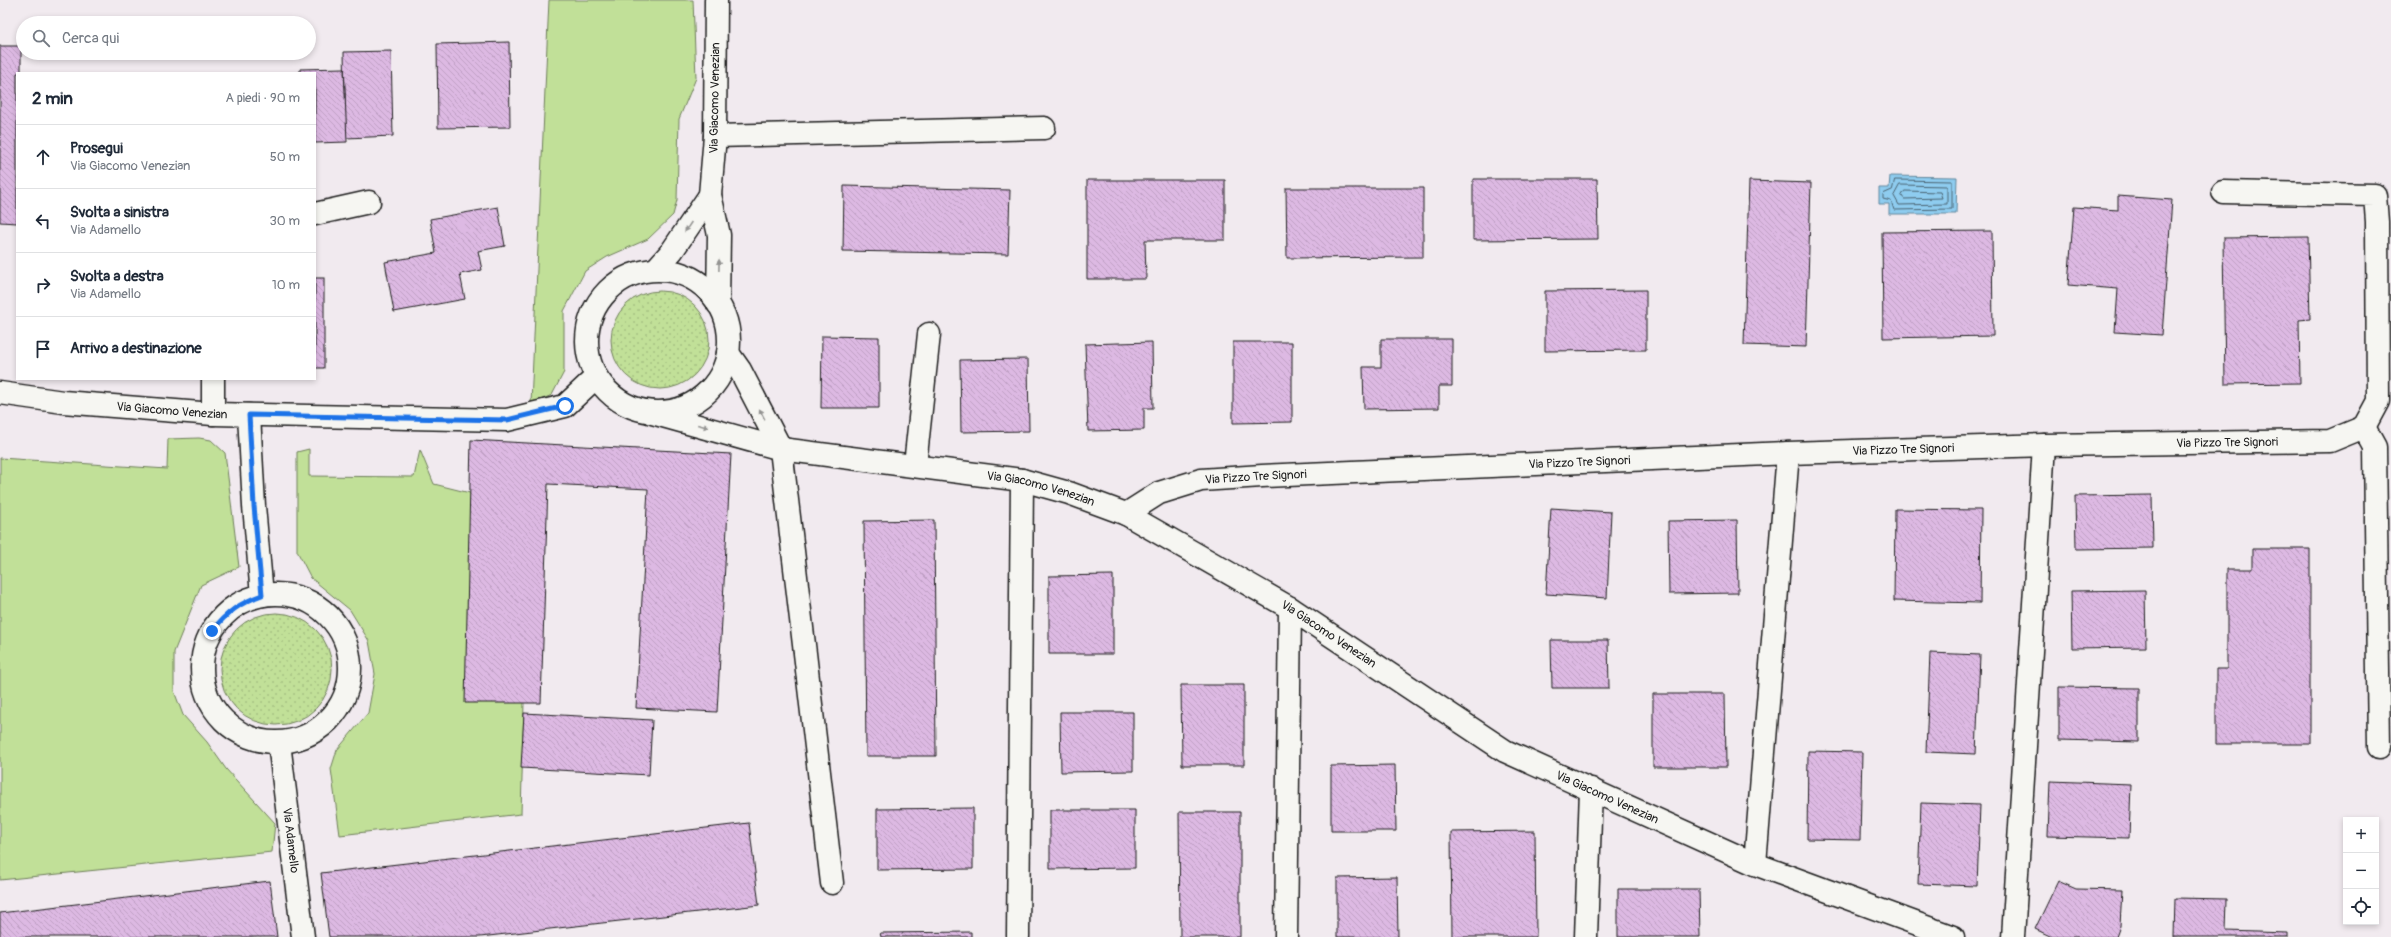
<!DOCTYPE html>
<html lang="it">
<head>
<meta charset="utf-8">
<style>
	body { margin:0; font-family:Pangolin,sans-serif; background:#f2f2f3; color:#1f2937 }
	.controls { position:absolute; right:12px; bottom:12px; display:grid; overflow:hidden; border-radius:0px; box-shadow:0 2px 6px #0003 }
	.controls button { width:36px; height:36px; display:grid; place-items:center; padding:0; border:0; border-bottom:1px solid #e0e1e3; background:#fff; color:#1f2937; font:20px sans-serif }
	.stop { position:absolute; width:12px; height:12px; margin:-9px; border:3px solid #1a73e8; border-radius:50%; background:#fff }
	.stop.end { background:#1a73e8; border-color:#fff; box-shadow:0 1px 4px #0008 }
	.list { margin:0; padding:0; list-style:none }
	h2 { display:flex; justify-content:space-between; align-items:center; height:52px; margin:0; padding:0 16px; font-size:17px }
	h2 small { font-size:13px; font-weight:400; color:#747a83 }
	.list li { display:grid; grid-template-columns:26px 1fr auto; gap:12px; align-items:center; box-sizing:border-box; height:64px; padding:0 16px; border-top:1px solid #e0e1e3 }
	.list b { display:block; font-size:15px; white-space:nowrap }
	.list p { margin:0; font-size:13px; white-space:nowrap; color:#747a83 }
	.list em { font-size:13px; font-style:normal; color:#747a83 }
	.icon { flex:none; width:22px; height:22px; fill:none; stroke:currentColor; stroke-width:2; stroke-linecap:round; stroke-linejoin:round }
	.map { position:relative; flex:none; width:2391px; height:937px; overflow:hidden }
	.search { position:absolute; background:#fff; box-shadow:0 2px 6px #0003; left:16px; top:16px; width:300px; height:44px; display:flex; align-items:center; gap:10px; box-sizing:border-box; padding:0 14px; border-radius:22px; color:#747a83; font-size:15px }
	.panel { position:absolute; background:#fff; box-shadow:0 2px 6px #0003; left:16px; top:72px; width:300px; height:308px; border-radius:0px }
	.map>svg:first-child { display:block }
	.grass { fill:url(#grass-dots); stroke:#6e7e5a }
	.green { fill:#c1e098; stroke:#6e7e5a }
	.water { fill:#8eccef; stroke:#60869b }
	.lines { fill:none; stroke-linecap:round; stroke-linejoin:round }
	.shore { stroke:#4a6270; stroke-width:1 }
	.building { fill:url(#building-back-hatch); stroke:#1c1c1c }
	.street-casing { stroke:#1c1c1c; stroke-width:25 }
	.street { stroke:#f6f6f2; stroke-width:22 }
	.oneway { fill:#949492 }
	.route { stroke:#1a73e8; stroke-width:5 }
	.labels { text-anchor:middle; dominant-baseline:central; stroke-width:4; stroke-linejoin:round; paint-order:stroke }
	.street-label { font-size:12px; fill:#1c1c1c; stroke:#f6f6f2 }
</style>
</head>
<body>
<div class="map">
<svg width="2391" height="937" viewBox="0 0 2391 937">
	<defs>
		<pattern id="grass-dots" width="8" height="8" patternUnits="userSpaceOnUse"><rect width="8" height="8" fill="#c1e098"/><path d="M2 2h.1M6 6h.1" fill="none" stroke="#a5c082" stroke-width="1.8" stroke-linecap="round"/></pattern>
		<pattern id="building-back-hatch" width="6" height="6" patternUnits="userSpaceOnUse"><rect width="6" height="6" fill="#ddb9e3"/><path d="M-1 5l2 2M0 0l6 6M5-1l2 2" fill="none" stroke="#bd9ec2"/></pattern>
	</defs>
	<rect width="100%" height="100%" fill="#f1eaef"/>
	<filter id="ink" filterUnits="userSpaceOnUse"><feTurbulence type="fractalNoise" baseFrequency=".025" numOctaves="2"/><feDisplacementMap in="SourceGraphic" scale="8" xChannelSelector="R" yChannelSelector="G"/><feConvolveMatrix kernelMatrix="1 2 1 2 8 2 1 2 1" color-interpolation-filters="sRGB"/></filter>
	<g filter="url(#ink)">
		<!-- grass -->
		<g class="grass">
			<circle cx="660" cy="340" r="49"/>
			<circle cx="276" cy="669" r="56"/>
		</g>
		<!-- green -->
		<g class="green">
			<polygon points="549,0 693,0 696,78 679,119 677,200 673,215 648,239 607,257 585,271 564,311 564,372 552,395 531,404"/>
			<polygon points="199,438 211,440 225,453 239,567 201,585 174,652 174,691 183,715 207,742 226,769 275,823 272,852 0,880 0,458 167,469 168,439"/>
			<polygon points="309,449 309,476 414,477 420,450 434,484 470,493 524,703 521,814 340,835 331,769 337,750 368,713 375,674 369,641 350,610 311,578 297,551 297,452"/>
		</g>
		<!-- water -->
		<polygon class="water" points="1890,176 1957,177 1956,214 1889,214 1889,204 1879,204 1879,188 1889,188"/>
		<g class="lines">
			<!-- shore -->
			<g class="shore">
				<polygon points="1895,180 1952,181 1952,209 1894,210 1891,201 1883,199 1883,194 1892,190"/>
				<polygon points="1900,185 1947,186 1947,204 1899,205 1894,196"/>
				<polygon points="1905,191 1940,192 1942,198 1904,199 1902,196"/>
			</g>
		</g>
		<!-- building -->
		<g class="building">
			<polygon points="509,42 510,127 438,128 437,44"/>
			<polygon points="0,46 21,46 21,73 17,73 17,223 0,222"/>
			<polygon points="391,51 393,136 346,138 344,52"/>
			<polygon points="344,68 347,142 315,143 315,73 300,73 300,69"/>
			<polygon points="1473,179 1597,179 1598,239 1473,240"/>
			<polygon points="1087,180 1225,180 1225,240 1145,240 1146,279 1087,279"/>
			<polygon points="1749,181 1811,183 1806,347 1744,345"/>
			<polygon points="844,186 1010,190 1008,254 843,251"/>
			<polygon points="1286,188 1423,188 1423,257 1287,258"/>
			<polygon points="2118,196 2172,200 2162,335 2115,332 2118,289 2068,285 2074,207 2118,210"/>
			<polygon points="498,207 505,246 478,251 482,270 460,274 465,299 394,312 385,262 436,253 430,219"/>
			<polygon points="1992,231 1993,336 1883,338 1882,232"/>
			<polygon points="2308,237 2310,319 2299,320 2300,383 2225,384 2223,238"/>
			<rect x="315" y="278" width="9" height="90"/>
			<polygon points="1646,290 1646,350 1545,351 1545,291"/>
			<polygon points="822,336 879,337 879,408 821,408"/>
			<polygon points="1381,339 1452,339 1452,386 1439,386 1439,408 1364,409 1363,367 1381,367"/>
			<polygon points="1152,342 1153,408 1144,408 1144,430 1088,431 1085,344"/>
			<polygon points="1233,342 1292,342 1292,422 1233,423"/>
			<polygon points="1028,359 1029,431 961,432 960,360"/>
			<polygon points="471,440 731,454 717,712 636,708 648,489 548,484 541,703 465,703"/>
			<polygon points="2152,495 2153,548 2076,549 2075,496"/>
			<polygon points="1551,508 1611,512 1607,598 1546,594"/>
			<polygon points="1895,509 1981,510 1980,603 1894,601"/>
			<polygon points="934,520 936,756 866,756 864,521"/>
			<polygon points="1737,520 1738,593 1669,594 1668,521"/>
			<polygon points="2252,549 2310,549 2310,744 2216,744 2216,669 2227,669 2227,569 2252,569"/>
			<polygon points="1113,575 1113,654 1049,654 1049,576"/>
			<polygon points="2145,590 2146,647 2072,648 2071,591"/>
			<polygon points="1551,640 1608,640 1609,688 1552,688"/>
			<polygon points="1930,653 1980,655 1976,754 1926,752"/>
			<polygon points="1181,685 1244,685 1244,765 1182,765"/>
			<polygon points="2059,687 2139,688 2139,742 2059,740"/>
			<polygon points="1653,694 1725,694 1726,767 1653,767"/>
			<polygon points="1060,712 1133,712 1133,771 1061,772"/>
			<polygon points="524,713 652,720 649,775 521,768"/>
			<polygon points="1808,751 1862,752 1860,840 1807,839"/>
			<polygon points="1395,765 1396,831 1331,831 1331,766"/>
			<polygon points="2050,781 2131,784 2129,838 2048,836"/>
			<polygon points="1921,803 1980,805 1977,886 1918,884"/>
			<polygon points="973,808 973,869 877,870 877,809"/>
			<polygon points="1050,810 1135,810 1135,868 1050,869"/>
			<polygon points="1179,812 1240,812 1240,937 1180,937"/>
			<polygon points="749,823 759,905 480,937 329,937 321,873"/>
			<polygon points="1535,831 1536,937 1452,937 1451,832"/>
			<polygon points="1397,877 1398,937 1337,937 1337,878"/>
			<polygon points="270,881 277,937 0,937 0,913"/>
			<polygon points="2058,881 2076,889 2122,890 2120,926 2116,937 2052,937 2035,929"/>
			<polygon points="1618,889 1699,889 1700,937 1618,937"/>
			<polygon points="2175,898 2227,899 2226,931 2288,933 2288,937 2174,937"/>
			<polygon points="971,932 971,937 881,937 880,933"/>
		</g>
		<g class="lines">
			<defs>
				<g id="street">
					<polyline points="716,0 715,136 710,195 719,235 718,304"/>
					<polyline points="715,136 1044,128"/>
					<polyline points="2223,192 2375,195 2377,222 2378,401 2364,427"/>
					<polyline points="315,214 369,202"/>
					<polyline points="656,269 672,251 710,195"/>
					<circle cx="658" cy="341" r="71"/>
					<polyline points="728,353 740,370 781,449 832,883"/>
					<path id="s1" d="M 0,393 L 63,402 L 213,414 L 507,420 L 565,406 L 596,377"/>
					<path id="s2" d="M 652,413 L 781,449 L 1022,480 L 1069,493 L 1126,514 L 1290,608 L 1505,751 L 1755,864 L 1953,937"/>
					<polyline points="213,414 213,379"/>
					<polyline points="249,415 254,506 262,595"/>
					<polyline points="2364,427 2375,447 2379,747"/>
					<polyline points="915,465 929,334"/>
					<path id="s3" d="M 1126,514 L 1159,493 L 1201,480 L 1262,476 L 1788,453 L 2044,445 L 2330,441 L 2364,427"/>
					<circle cx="276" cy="668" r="74"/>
					<path id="s4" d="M 279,743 L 303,937"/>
					<polyline points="1755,864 1788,453"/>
					<polyline points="1018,937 1022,480"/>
					<polyline points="1286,937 1290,608"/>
					<polyline points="1586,937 1591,789"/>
					<polyline points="2013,937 2044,445"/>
				</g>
			</defs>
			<!-- street casing -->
			<use href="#street" class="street-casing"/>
			<!-- street -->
			<use href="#street" class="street"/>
		</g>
		<!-- one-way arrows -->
		<defs><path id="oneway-solid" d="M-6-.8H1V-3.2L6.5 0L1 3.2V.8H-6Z"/></defs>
		<g class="oneway">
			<use href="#oneway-solid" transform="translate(688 227) rotate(124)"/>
			<use href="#oneway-solid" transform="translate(719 265) rotate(-89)"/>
			<use href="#oneway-solid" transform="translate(762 414) rotate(-118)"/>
			<use href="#oneway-solid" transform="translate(703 426) rotate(14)"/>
		</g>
	</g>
	<g class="lines" filter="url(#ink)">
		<!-- route -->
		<path class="route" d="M 212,631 C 227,612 240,603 262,595 L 254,506 L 249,415 L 507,420 L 565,406"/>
	</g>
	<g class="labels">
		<!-- street labels -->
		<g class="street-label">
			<text transform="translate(715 98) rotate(-89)">Via Giacomo Venezian</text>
			<text stroke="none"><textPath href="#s1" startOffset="173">Via Giacomo Venezian</textPath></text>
			<text stroke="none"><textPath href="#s3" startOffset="1110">Via Pizzo Tre Signori</textPath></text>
			<text stroke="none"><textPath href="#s3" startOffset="786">Via Pizzo Tre Signori</textPath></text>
			<text stroke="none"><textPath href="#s3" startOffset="462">Via Pizzo Tre Signori</textPath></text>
			<text stroke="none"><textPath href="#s3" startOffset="138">Via Pizzo Tre Signori</textPath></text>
			<text stroke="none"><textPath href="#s2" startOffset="397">Via Giacomo Venezian</textPath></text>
			<text stroke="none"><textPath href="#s2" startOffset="722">Via Giacomo Venezian</textPath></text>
			<text stroke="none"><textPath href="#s2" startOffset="1046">Via Giacomo Venezian</textPath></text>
			<text stroke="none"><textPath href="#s4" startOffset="98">Via Adamello</textPath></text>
		</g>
	</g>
</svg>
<div class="controls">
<button>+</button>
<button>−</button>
<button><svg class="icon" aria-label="locate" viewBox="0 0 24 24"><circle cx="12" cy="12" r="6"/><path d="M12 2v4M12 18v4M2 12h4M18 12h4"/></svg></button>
</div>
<div class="stop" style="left:565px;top:406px"></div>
<div class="stop end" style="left:212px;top:631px"></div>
<div class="search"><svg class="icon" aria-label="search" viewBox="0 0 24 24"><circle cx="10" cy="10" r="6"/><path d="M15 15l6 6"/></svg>Cerca qui</div>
<section class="panel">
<h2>2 min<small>A piedi · 90 m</small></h2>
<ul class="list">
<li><svg class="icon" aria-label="ahead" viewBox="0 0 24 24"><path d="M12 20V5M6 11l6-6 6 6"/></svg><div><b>Prosegui</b><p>Via Giacomo Venezian</p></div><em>50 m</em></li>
<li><svg class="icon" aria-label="left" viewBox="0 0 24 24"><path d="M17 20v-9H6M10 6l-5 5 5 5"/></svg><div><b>Svolta a sinistra</b><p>Via Adamello</p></div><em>30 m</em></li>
<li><svg class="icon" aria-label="right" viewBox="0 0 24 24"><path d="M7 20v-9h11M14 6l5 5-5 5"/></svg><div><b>Svolta a destra</b><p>Via Adamello</p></div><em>10 m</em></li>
<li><svg class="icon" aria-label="arrive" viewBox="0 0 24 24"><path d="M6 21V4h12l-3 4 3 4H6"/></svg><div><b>Arrivo a destinazione</b></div></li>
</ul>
</section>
</div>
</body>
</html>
